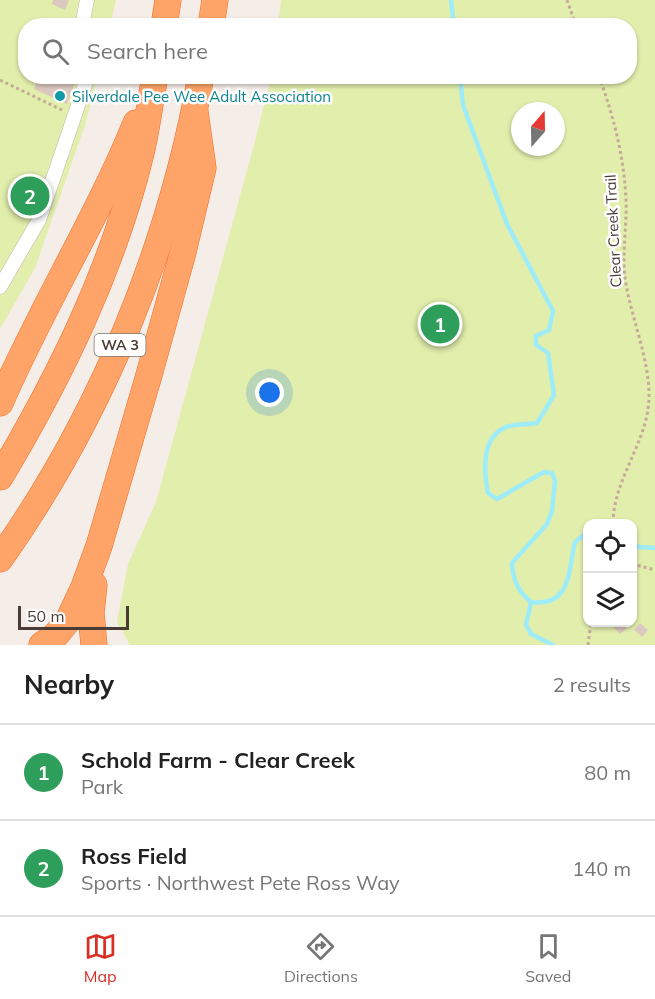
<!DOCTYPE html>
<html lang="en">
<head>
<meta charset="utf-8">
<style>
	body { margin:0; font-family:Mulish,sans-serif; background:#f2f2f2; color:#222 }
	.controls { position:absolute; right:18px; bottom:18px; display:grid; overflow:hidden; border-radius:12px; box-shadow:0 2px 4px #0004 }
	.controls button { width:54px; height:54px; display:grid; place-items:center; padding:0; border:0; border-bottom:2px solid #e0e0e0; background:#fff; color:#222; font:30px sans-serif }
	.compass { position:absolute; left:511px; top:102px; width:54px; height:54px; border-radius:50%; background:#fff; box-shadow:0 2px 4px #0004; rotate:20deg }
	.scale { position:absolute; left:18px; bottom:15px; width:111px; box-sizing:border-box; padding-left:6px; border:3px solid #4a3c35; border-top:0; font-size:16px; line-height:21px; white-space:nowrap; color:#4a3c35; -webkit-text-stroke:4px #fff; paint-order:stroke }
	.you { position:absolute; left:270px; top:393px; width:21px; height:21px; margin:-15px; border:4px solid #fff; border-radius:50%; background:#1a73e8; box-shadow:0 0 0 9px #1a73e833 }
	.badge { display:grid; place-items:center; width:39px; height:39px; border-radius:50%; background:#d93025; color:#fff; font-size:20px; font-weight:700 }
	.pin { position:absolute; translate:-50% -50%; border:3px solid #fff; box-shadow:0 2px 6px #0006 }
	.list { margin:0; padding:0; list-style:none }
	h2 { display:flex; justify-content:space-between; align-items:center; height:78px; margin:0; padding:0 24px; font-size:26px }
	h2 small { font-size:20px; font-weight:400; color:#767676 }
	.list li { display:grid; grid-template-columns:39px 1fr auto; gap:18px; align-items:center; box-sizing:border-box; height:96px; padding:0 24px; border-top:2px solid #e0e0e0 }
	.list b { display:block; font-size:22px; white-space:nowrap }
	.list p { margin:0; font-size:20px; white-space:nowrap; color:#767676 }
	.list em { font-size:20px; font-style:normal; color:#767676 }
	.icon { flex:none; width:33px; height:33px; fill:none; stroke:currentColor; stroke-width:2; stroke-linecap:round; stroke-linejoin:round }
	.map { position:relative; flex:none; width:655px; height:645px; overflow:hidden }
	.search { position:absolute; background:#fff; box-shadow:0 2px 4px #0004; left:18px; right:18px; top:18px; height:66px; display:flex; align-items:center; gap:15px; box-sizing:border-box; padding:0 21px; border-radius:24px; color:#767676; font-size:22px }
	.sheet { height:270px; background:#fff }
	nav { display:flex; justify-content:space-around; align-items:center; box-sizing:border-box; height:84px; border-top:2px solid #e0e0e0; background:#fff; font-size:16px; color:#767676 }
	nav a { display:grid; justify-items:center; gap:3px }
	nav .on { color:#d93025 }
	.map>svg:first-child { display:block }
	.green { fill:#e2eeac; fill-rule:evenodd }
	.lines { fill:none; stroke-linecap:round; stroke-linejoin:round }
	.stream { stroke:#9eecf8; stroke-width:4.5 }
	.building { fill:#dbc8bf }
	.street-casing { stroke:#c5b5ac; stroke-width:15 }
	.highway-casing { stroke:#ee6f29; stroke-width:27 }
	.path { stroke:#c5a999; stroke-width:3; stroke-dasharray:3 3; stroke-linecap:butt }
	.street { stroke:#fff; stroke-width:14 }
	.highway { stroke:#ffa469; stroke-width:26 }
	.culture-dot { fill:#0f9aa8; stroke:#fff; stroke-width:2 }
	.labels { text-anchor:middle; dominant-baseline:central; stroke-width:5; stroke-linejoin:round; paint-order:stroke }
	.shield { fill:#fff; stroke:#807672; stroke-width:1.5 }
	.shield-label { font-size:14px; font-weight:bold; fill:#4a3c35 }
	.culture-label { font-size:15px; fill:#0d838f; stroke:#fff; text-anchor:start }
	.street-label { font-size:15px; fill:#4a3c35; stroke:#fff }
</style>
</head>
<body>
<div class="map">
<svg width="655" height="645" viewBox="0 0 655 645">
	<rect width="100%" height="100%" fill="#f5ede8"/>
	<!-- green -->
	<g class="green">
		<polygon points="0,0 116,0 110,25 26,26 26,76 97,77 85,125 35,268 0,329"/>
		<path d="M 281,0 L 655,0 L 655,645 L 130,645 L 117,622 L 128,564 L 156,502 L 254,145 L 271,77 L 630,76 L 630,26 L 278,25 ZM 520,111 L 556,111 L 556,147 L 520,147 ZM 588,524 L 632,524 L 632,622 L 588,622 Z"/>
	</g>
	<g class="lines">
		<!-- stream -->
		<g class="stream">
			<polyline points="451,0 454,26"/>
			<path d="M 460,76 L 463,105 L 507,224 L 553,311 L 549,330 L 536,336 L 536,345 L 548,353 L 554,395 L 537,423 C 527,425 513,423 504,428 C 481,439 484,472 488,493 L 497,499 L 544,472 L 552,473 L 555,481 L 552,511 L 547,524 L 512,563 C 512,578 519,593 531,602"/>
			<polyline points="632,542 639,547 655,548"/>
			<path d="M 531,602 C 572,607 568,570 575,542 L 588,532"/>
			<polyline points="531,602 526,625 531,634 553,645"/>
		</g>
	</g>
	<!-- building -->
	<g class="building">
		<polygon points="53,0 69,0 65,10 52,4"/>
		<polygon points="39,76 67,76 76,80 67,104 34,89"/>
		<polygon points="617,622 621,622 627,628 620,634 613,627"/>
		<polygon points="640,623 648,630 642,637 634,630"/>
	</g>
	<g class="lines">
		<defs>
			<g id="street">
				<polyline points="82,26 87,0"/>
				<polyline points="0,287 39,220 88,76"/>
			</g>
			<g id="highway">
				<polyline points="164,26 168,0"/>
				<polyline points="211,26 215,0"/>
				<path d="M 0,403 C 41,308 97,219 136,123"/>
				<path d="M 0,477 C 61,375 113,268 141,153 C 147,128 150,102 155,76"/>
				<path d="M 0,559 C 101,416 170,248 201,76"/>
				<polyline points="94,585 91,613 94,645"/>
				<polyline points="42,645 56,635 69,619 84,587 99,546 149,375 182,256 203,168 195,112"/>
			</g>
		</defs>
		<!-- street casing -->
		<use href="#street" class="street-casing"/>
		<!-- highway casing -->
		<use href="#highway" class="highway-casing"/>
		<!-- path -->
		<g class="path">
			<polyline points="567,0 576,26"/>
			<path d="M 599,76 C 614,118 624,156 626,200 C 627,226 622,252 625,277 C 630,316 650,359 649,398 C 648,442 613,479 613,524"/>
			<polyline points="0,80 62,110"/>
			<polyline points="632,564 655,570"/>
			<polyline points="588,645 591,622"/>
		</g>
		<!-- street -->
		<use href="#street" class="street"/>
		<!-- highway -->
		<use href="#highway" class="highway"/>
	</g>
	<!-- markers -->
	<circle class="culture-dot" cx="60" cy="96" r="6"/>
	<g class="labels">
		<!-- shield labels -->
		<rect class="shield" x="94.5" y="334" width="51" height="22" rx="4.5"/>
		<g class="shield-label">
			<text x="120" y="345">WA 3</text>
		</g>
		<!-- culture labels -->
		<g class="culture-label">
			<text x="72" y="96">Silverdale Pee Wee Adult Association</text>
		</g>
		<!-- street labels -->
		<g class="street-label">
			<text transform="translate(613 231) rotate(-93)">Clear Creek Trail</text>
		</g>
	</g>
</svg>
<div class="controls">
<button><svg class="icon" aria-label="locate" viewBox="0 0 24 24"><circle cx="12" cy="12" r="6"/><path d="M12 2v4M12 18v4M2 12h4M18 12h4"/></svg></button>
<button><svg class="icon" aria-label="layers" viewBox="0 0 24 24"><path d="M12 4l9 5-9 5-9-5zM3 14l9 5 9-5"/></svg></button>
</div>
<svg class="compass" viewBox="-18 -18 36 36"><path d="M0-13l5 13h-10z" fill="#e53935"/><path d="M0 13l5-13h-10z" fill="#767676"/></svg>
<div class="scale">50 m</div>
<div class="you"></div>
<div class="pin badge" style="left:440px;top:324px;background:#2e9e5b">1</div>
<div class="pin badge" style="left:30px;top:196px;background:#2e9e5b">2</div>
<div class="search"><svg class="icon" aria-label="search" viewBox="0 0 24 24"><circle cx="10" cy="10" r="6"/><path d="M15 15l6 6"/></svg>Search here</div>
</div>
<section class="sheet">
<h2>Nearby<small>2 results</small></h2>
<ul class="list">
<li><span class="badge" style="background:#2e9e5b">1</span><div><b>Schold Farm - Clear Creek</b><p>Park</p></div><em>80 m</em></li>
<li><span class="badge" style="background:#2e9e5b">2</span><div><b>Ross Field</b><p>Sports · Northwest Pete Ross Way</p></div><em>140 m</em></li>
</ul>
</section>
<nav>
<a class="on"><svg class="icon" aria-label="map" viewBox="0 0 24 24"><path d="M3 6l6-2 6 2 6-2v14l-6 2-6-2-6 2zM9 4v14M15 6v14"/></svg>Map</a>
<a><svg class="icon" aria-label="directions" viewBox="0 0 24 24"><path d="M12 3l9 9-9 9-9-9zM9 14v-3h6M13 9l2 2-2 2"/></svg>Directions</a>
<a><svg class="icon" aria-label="saved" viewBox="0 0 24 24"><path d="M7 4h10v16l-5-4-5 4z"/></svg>Saved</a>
</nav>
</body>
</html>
